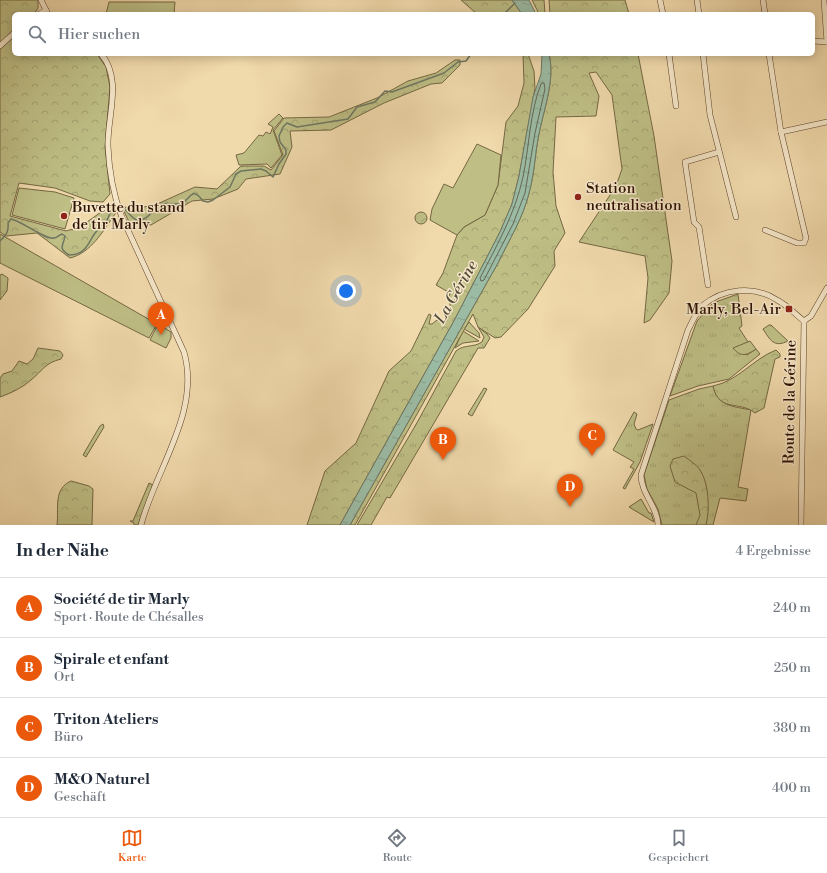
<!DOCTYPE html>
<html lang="de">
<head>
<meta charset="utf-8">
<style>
	body { margin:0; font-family:"Libre Bodoni",serif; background:#f2f2f3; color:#1f2937 }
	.you { position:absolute; left:346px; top:291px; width:14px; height:14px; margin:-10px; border:3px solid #fff; border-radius:50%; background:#1a73e8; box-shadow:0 0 0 6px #1a73e833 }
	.badge { display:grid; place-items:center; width:26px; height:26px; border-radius:50%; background:#ea580c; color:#fff; font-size:13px; font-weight:700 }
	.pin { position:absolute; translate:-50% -33px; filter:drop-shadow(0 1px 2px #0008) }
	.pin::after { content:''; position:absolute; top:21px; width:14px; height:12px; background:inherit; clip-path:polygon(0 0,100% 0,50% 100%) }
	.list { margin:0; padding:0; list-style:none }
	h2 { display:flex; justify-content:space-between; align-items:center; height:52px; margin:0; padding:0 16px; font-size:17px }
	h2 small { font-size:13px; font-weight:400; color:#747a83 }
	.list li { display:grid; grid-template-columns:26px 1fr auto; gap:12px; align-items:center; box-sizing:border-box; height:60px; padding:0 16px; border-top:1px solid #e0e1e3 }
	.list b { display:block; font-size:15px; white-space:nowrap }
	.list p { margin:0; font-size:13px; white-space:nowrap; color:#747a83 }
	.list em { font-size:13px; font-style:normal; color:#747a83 }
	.icon { flex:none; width:22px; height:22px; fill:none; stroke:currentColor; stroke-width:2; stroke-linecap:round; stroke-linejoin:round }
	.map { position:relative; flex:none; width:827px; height:525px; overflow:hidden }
	.search { position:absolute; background:#fff; box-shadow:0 2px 10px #0003; left:12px; right:12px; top:12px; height:44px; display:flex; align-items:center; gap:10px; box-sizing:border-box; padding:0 14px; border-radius:6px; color:#747a83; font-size:15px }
	.sheet { height:292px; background:#fff }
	nav { display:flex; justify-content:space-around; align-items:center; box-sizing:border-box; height:56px; border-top:1px solid #e0e1e3; background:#fff; font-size:11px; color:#747a83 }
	nav a { display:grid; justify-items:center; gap:2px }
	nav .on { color:#ea580c }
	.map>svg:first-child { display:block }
	.grass { fill:url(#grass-tufts); stroke:#756742 }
	.forest { fill:url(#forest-crowns); stroke:#756742 }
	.garden { fill:#bebe85; stroke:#756742 }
	.water { fill:url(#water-ripples); stroke:#6f7762 }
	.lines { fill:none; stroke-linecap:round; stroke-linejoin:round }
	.shore { stroke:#646652; stroke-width:1 }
	.stream { stroke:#6f7762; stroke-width:1.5 }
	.minor-casing { stroke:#5d422b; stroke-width:6 }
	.minor { stroke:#f5e6c8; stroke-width:5 }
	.poi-dot { fill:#8f2418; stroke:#f5e6c8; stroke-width:1.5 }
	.labels { text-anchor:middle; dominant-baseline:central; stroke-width:3; stroke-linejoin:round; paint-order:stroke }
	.poi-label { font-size:15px; fill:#2c1000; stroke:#f5e6c8; text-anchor:start }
	.street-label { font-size:15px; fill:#2c1000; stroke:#f5e6c8 }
	.water-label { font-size:16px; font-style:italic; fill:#534c39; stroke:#f5e6c8 }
</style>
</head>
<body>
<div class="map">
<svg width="827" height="525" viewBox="0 0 827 525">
	<defs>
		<pattern id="grass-tufts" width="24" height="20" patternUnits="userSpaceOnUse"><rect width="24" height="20" fill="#bebe85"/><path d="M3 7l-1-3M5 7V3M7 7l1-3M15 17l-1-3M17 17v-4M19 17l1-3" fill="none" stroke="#a3a271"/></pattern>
		<pattern id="forest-crowns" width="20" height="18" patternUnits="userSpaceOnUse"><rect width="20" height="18" fill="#bebe85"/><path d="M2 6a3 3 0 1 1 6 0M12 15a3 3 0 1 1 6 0" fill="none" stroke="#a3a271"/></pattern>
		<pattern id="water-ripples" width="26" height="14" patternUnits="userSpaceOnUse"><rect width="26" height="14" fill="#9bbba4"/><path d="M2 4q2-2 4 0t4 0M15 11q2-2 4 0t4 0" fill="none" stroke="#86a08b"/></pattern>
	</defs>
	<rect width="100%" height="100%" fill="#f0d9ab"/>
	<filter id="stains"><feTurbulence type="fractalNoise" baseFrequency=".005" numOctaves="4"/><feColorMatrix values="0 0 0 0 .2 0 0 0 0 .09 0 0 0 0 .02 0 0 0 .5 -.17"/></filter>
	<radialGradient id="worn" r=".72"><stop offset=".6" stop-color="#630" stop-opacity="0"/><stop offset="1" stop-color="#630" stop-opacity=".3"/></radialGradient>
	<!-- grass -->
	<g class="grass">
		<polygon points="532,0 544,0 545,14 539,14"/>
		<polygon points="738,294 742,326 739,328 748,342 734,349 747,355 756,349 760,354 729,379 698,386 670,396 697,321 713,303"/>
		<polygon points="469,322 479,333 480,338 464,329"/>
		<path d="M 769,325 L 771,325 L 788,341 C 774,348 770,340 763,329 Z"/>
		<path d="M 478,327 L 487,334 L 490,338 L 484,348 L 478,348 L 390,498 L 387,497 L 371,525 L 357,525 L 418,421 L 456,351 C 464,344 473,348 482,342 L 484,337 Z"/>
		<polygon points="463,331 479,341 463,343 455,348"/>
		<path d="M 713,386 C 718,407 733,406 751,410 L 738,487 L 748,489 L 746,501 L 720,498 L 713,525 L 662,525 L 658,509 L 647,489 L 644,475 L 669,400 L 699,389 Z"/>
		<polygon points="484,388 487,389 472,416 468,414"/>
		<polygon points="634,412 637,414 634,424 636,429 638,430 653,424 640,462 625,489 623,488 634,469 630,467 634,462 613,450"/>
		<polygon points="149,483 153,485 138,525 134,525 134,523 130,521 133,521"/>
		<polygon points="641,499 649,513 651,513 654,522 629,507"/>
	</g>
	<!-- forest -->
	<g class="forest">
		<path d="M 0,0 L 38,0 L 38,8 L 34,14 L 14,14 L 14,54 L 97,54 L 106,67 L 110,87 L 105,147 L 110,194 L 103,202 L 90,201 L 55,188 L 19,183 L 10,216 L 66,231 L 80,227 L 111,205 L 116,212 L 115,214 C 103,231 91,253 70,258 L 37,233 L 6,236 L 0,232 Z"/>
		<polygon points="461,0 512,0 522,14 477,14"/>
		<polygon points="549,0 625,0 629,14 550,14"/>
		<polygon points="523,54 528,54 534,71 535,88 519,176 512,204 500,232 455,319 340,525 307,525 325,471 356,443 389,371 411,351 429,314 431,315 429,324 432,324 437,320 446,322 451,311 449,298 450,293 436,285 443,273 457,235 464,227 485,215 498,185 506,122 518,106 524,83"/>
		<path d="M 549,54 L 638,54 L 654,136 L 672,261 L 669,293 L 650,320 L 644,323 L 648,278 L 645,256 L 579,242 L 616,186 L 622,169 L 612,95 L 596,72 L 589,73 L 599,96 L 596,116 L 556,117 L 553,172 L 556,206 L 565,233 L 554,251 L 555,266 L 528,309 L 501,337 L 495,338 L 478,327 L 473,314 L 355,525 L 350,525 L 498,263 C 509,240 523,218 529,193 C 535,172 535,150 540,129 C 545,106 555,78 549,54 Z"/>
		<polygon points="455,60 460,60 460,65 442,83 431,84 384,103 331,130 290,131 292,147 280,174 246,179 238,189 213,199 192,201 151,225 129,222 122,207 138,208 155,205 195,187 217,189 241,166 264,166 271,170 283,155 274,131 284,118 329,117 377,98 408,81 436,73"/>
		<circle cx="421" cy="218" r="6"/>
		<polygon points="2,274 8,278 7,291 0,300 0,275"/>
		<path d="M 38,348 L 60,351 L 63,355 L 61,359 C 45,363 43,370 31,380 C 22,388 11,393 0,397 L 0,378 L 3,374 L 12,371 L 19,361 L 27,364 L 33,359 Z"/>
		<path d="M 776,350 L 780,354 L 780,357 L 775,359 L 764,408 L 755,413 C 739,400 719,413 713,386 C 738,381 753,359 776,350 Z"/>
		<polygon points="103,424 104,427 86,457 83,455 100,426"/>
		<path d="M 684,456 C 689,460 697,465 700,470 C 709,483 710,510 706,525 L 696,525 L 700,515 L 696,493 L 675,482 L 670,466 L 673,459 Z"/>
		<path d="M 71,481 L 89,486 L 93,489 L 92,525 L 57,525 C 59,508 53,489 71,481 Z"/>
	</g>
	<!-- garden -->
	<g class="garden">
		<polygon points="109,2 175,2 174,14 106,14"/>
		<polygon points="279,114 283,118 273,130 282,155 271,168 267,164 239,165 236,155 244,153 259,135 263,136 266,132 270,134 273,127 268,124"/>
		<polygon points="477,144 501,155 498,185 485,215 464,227 457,235 430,220 432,209 444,184 453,188"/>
		<polygon points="19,188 55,192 74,198 65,229 12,215"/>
		<polygon points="0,234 157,324 149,338 0,263"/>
		<polygon points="158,324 171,332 171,338 166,348 150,340"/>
		<path d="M 750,341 L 756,349 C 747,355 741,358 733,348 Z"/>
	</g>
	<!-- water -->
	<g class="water">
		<polygon points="512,0 529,0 536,14 522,14"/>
		<path d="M 542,54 L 549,54 C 555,78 545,106 540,129 C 535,150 535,172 529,193 C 523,218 509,240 498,263 L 350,525 L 340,525 L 455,319 L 500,232 L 512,204 L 519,176 L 533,97 L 541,74 Z"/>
	</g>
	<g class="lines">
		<!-- shore -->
		<path class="shore" d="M 544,83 L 545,89 L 535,133 L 525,193 L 513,224 L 484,280 L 481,281 L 480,278 C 497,245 515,214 523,177 C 529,148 530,111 541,84 Z"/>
		<!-- stream -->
		<g class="stream">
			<polyline points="504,14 515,3"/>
			<path d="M 0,241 C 6,235 9,232 8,223 L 11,219 C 22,221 45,240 54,238 C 57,238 59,235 62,234 L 65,236 C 64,245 57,248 69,255 C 92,255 88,232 104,226 C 112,215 105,210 123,208 C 128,211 132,219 137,220 C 147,222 153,209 160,205 C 167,201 174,206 181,203 C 191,200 191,185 203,201 L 208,202 L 213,200 L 230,187 L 236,174 L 241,171 L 261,169 L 266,171 L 273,177 L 279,164 L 286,154 L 286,150 L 280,142 L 279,136 L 283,127 L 287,123 L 297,127 L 348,119 L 357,107 L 375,102 L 385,91 L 392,92 L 444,73 L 458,62 L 466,61 L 471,54"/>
		</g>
		<defs>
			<g id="minor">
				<polyline points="41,0 48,14"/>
				<polyline points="660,0 663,14"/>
				<polyline points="697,0 699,14"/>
				<polyline points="763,0 765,14"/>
				<polyline points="824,0 827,42"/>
				<polyline points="39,14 46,10"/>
				<polyline points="813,41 827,42"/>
				<polyline points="0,46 14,33"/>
				<path d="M 101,54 C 123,79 107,117 108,146 C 109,170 113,193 121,215 L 184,352 C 201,412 156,468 141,525"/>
				<polyline points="669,54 676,106"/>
				<polyline points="703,54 710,115 736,217"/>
				<polyline points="781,132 827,122"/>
				<polyline points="765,230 797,243 804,243 806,238 781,132 769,54"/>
				<polyline points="708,285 699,227 694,222 685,162 719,152"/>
				<polyline points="804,321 811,316 827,288"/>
				<path d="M 658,525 C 658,507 641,494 641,475 L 688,330 C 692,322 696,313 702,306 C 723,288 754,285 777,300 C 787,305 795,314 804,321"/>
				<polyline points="801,525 804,321"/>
			</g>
		</defs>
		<!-- minor casing -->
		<use href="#minor" class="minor-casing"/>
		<!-- minor -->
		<use href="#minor" class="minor"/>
	</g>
	<!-- markers -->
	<g class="poi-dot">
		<circle cx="578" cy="197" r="4"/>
		<circle cx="64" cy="216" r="4"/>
		<rect x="785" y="305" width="8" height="8" rx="2"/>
	</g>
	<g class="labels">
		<!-- poi labels -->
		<g class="poi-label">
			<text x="586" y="188">Station<tspan x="586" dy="17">neutralisation</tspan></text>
			<text x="72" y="207">Buvette du stand<tspan x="72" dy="17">de tir Marly</tspan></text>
			<text x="781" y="309" text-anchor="end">Marly, Bel-Air</text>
		</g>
		<!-- street labels -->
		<g class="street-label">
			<text transform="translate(790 402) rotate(-89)">Route de la Gérine</text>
		</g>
		<!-- water labels -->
		<g class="water-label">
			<text transform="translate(456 292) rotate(-60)">La Gérine</text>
		</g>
	</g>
	<rect width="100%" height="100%" filter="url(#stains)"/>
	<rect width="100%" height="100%" fill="url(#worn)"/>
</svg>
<div class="you"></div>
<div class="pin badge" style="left:161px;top:335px">A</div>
<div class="pin badge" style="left:443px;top:460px">B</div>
<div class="pin badge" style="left:592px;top:456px">C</div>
<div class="pin badge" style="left:570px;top:507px">D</div>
<div class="search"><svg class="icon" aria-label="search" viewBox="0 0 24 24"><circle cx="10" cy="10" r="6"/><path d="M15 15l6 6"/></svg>Hier suchen</div>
</div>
<section class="sheet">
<h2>In der Nähe<small>4 Ergebnisse</small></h2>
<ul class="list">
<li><span class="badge">A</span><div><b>Société de tir Marly</b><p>Sport · Route de Chésalles</p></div><em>240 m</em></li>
<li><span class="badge">B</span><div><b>Spirale et enfant</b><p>Ort</p></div><em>250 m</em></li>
<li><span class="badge">C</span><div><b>Triton Ateliers</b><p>Büro</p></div><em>380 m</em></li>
<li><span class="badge">D</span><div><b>M&amp;O Naturel</b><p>Geschäft</p></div><em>400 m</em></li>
</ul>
</section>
<nav>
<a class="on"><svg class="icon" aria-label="map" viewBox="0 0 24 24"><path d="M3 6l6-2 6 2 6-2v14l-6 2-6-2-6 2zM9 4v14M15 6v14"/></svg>Karte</a>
<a><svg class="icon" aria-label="directions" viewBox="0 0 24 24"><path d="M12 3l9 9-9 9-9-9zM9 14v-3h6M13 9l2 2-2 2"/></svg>Route</a>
<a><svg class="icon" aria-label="saved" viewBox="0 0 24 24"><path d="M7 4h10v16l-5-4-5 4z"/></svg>Gespeichert</a>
</nav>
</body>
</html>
